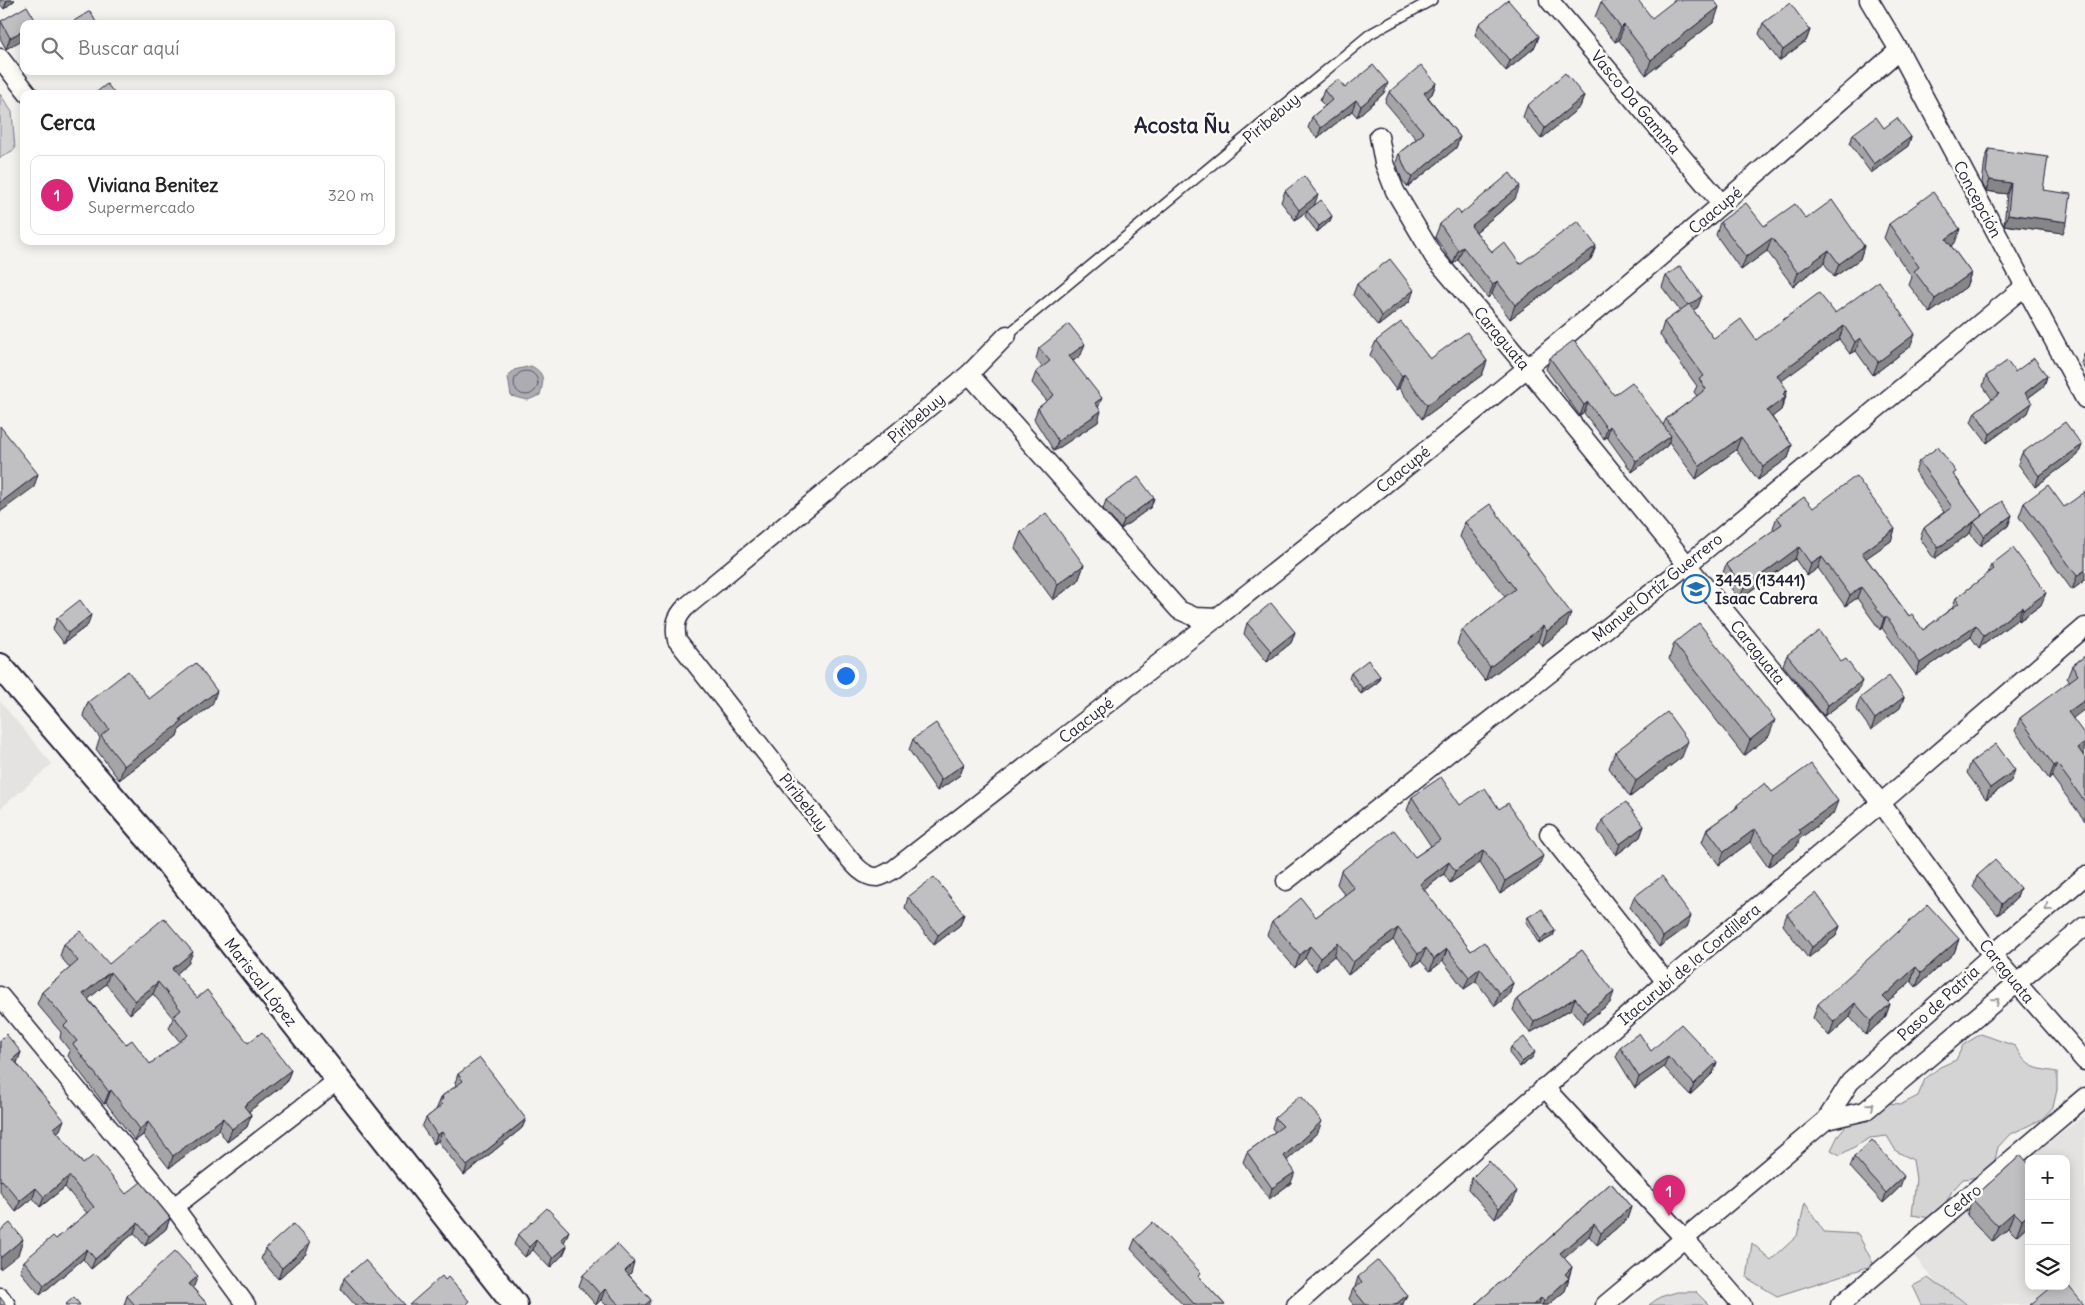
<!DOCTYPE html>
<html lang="es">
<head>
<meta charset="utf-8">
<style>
	body { margin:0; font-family:Delius,sans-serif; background:#f6f6f6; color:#222 }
	.controls { position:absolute; right:15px; bottom:15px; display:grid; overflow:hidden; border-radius:10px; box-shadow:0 2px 12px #0003 }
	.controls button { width:45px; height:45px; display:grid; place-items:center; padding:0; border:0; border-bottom:1px solid #e0e0e0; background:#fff; color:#222; font:25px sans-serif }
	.you { position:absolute; left:845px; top:675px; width:18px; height:18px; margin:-12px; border:4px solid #fff; border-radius:50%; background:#1a73e8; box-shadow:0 0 0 8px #1a73e833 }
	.badge { display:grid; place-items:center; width:32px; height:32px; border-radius:50%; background:#db2777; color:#fff; font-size:16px; font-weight:700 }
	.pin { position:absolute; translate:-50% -41px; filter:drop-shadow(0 1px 2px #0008) }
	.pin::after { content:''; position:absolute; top:26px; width:18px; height:15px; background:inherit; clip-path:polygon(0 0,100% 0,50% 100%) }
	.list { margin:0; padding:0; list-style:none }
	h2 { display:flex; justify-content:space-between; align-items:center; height:65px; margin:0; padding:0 20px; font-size:21px }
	h2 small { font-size:16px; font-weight:400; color:#767676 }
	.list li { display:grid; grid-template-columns:32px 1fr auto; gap:15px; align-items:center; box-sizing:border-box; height:80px; margin:0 10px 10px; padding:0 10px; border:1px solid #e0e0e0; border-radius:10px }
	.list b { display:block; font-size:19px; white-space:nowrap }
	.list p { margin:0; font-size:16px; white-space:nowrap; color:#767676 }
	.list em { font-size:16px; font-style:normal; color:#767676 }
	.icon { flex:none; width:28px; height:28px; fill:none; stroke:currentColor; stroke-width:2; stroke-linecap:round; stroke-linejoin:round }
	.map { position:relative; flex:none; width:2085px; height:1305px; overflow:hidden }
	.search { position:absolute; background:#fff; box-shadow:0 2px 12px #0003; left:20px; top:20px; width:375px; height:55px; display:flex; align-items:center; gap:12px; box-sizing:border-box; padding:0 18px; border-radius:10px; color:#767676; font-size:19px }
	.panel { position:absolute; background:#fff; box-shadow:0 2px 12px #0003; left:20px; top:90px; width:375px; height:155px; border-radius:10px }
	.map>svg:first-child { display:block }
	.built { fill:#e4e3e2; fill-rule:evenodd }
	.green { fill:#d5d4d5; stroke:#7c7b88 }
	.water { fill:#acacb2; stroke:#757582 }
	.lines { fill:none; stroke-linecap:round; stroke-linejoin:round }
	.shore { stroke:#59596b; stroke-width:1 }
	.lane-casing { stroke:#22223b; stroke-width:12 }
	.street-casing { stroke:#22223b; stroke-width:21 }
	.secondary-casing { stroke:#22223b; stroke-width:28 }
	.lane { stroke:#fdfcf7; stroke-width:9 }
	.street { stroke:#fdfcf7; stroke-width:18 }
	.secondary { stroke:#fdfcf7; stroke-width:24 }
	.wall { fill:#a5a4a7; stroke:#22223b; fill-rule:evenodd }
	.shaded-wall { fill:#868688; stroke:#22223b }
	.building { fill:#c0bfc2; stroke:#22223b; fill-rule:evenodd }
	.oneway { stroke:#9a9aa2 }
	.labels { text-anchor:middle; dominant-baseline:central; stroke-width:5; stroke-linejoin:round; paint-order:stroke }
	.street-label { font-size:16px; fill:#22223b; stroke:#fdfcf7 }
	.poi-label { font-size:16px; font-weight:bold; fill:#22223b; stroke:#fdfcf7; text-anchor:start }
	.district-label { font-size:21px; font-weight:bold; fill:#22223b; stroke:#fdfcf7 }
</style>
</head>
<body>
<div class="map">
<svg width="2085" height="1305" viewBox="0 0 2085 1305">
	<rect width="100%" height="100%" fill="#f4f3ef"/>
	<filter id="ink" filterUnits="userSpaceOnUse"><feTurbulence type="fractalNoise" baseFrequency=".02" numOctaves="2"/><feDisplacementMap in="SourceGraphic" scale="10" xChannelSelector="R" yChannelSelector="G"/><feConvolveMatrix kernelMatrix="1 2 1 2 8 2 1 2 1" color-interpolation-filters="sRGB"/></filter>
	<g filter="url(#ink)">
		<!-- built -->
		<g class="built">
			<polygon points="0,701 52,764 0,809"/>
			<path d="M 2085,1115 L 2085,1305 L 1953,1305 L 1908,1248 ZM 2029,1159 L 2066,1159 L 2066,1286 L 2029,1286 Z"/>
		</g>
		<!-- green -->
		<g class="green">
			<polygon points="0,94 12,112 15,149 0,158"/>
			<path d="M 1981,1034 L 2015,1046 C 2027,1068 2033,1068 2057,1072 L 2057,1090 L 2053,1107 L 2042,1119 L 2009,1135 L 1998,1147 L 1994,1164 L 1980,1177 L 1963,1179 L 1952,1191 L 1944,1206 L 1930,1218 L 1912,1215 L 1916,1179 L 1913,1160 L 1896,1151 L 1887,1136 L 1870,1138 L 1840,1155 L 1831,1150 L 1839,1134 L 1850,1121 L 1885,1103 L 1902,1104 L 1918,1096 L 1925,1079 L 1940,1067 L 1956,1060 L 1963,1045 Z"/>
			<polygon points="1805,1203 1824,1232 1858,1234 1874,1265 1777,1296 1747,1278 1752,1243 1771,1260 1797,1236"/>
			<path d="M 1928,1278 C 1941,1288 1956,1294 1967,1305 L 1922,1305 L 1913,1286 Z"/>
			<polygon points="1677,1292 1696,1292 1709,1305 1649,1305 1660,1297"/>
		</g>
		<!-- water -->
		<path class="water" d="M 531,366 C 545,373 544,380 540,395 L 528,400 L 511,396 L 508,377 L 514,370 Z"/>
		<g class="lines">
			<!-- shore -->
			<circle class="shore" cx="526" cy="383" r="12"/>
			<defs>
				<polyline id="lane" points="1007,335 1370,34 1432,0"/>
				<g id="street">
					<polyline points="1549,0 1722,204"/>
					<polyline points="1869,0 1899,50 2085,399"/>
					<polyline points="0,58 28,94"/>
					<polyline points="1379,136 1384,163 1395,191 1434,257 1527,368 1881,803 1992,955 2085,1061"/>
					<path d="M 1007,335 L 969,374 L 686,607 C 676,617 674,626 677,640 L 843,851 C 851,861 863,878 878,877 C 883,876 889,872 893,870 C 1106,705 1319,540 1527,368 C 1653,265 1776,157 1899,50"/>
					<polyline points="969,374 1179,610 1195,617 1218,618"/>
					<polyline points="1549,834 1666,982"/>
					<polyline points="1286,881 1687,565 2024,287"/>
					<polyline points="0,996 174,1207 246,1305"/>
					<polyline points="1544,1087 1684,1238 1742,1305"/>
					<polyline points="1826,1120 1865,1111 2085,926"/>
					<polyline points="174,1207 338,1080"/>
					<polyline points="0,1297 6,1305"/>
					<polyline points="1296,1305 1666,982 1881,803 2085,627"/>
					<polyline points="1605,1305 1826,1120 1850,1082 1992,955 2085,876"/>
					<polyline points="1840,1305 2085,1097"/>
				</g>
				<polyline id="secondary" points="0,666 154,845 515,1305"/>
			</defs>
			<!-- lane casing -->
			<use href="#lane" class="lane-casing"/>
			<!-- street casing -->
			<use href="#street" class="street-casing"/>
			<!-- secondary casing -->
			<use href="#secondary" class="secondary-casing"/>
			<!-- lane -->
			<use href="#lane" class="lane"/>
			<!-- street -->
			<use href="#street" class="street"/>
			<!-- secondary -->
			<use href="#secondary" class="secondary"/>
		</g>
		<!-- wall -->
		<g class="wall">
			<polygon points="0,0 15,0 4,9 0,4"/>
			<polygon points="1601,2 1652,18 1714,22 1646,75 1619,40 1615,42 1595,17"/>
			<polygon points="1,21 37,23 36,24 24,24 6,49 0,38"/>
			<polygon points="1763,23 1810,30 1806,41 1779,61 1759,34"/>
			<polygon points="1479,24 1539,36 1535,47 1506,71 1475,35"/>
			<polygon points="1436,83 1432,94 1428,97 1460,137 1456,148 1408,187 1402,180 1396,163 1399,153 1416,139 1385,102 1389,92"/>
			<polygon points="1345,88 1384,93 1357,117 1352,111 1317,138 1308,128 1312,117 1325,106 1320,101 1324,90"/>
			<polygon points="1584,96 1580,107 1541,139 1523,117 1527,106"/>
			<polygon points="1884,128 1911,137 1908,146 1871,173 1850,144 1853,134"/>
			<polygon points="1989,149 2043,190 2063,233 2004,225 2007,194 1986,191 1982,183 1985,160"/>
			<polygon points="1285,191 1314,205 1332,216 1330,221 1317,232 1305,216 1307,211 1295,220 1281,202"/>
			<polygon points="1515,199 1476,232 1492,252 1520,264 1596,246 1591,259 1510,319 1492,294 1488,298 1458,260 1453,264 1435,237 1440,224 1461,214"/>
			<polygon points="1806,219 1864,246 1860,259 1834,277 1824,263 1793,286 1767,251 1741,270 1716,235 1720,222 1764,226"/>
			<polygon points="1889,224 1955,243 1951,246 1971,273 1966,287 1930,313 1909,285 1912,277 1884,238"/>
			<polygon points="1666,276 1698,307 1693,310 1714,339 1756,340 1835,313 1910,347 1873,375 1856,351 1850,354 1839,339 1781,381 1786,397 1781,410 1772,417 1792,445 1788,458 1758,480 1736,450 1696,479 1669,442 1667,446 1632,472 1607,437 1604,439 1584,413 1580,416 1546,369 1550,358 1614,395 1663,425 1666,419 1697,396 1694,392 1697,386 1660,335 1664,322 1680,311 1662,287"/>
			<polygon points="1357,284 1410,301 1378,326 1353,295"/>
			<polygon points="1376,341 1430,359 1487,361 1482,375 1422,419 1399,388 1396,390 1370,355"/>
			<polygon points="1039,348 1081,355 1073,361 1098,407 1098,422 1054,451 1034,419 1038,408 1047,401 1032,383 1036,372 1042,367 1036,359"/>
			<polygon points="2085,352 2085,370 2081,363"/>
			<polygon points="2015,372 2047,376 2044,386 2028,398 2028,413 1987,443 1971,422 1975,412 1992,399 1983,386 1986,376"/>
			<polygon points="2082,445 2078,455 2035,487 2018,464 2022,453"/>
			<polygon points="1919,461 1955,476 1983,515 2012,515 2008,526 1980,546 1970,533 1934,559 1920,538 1924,528 1944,512 1915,472"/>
			<polygon points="1154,498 1151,507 1121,529 1103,509 1106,500"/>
			<polygon points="2024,503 2085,580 2072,590 2019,517"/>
			<polygon points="1813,508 1895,529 1891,541 1866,558 1909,616 1923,630 1952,608 1956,598 1987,575 1991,565 2041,605 2019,621 2018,619 1979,648 1971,637 1916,675 1882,628 1880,630 1857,598 1845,606 1818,568 1807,576 1795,559 1739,599 1722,576 1726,564 1774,530 1773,528 1777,517"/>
			<polygon points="1465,522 1566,627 1542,646 1538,641 1485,681 1457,644 1462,630 1505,597 1460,537"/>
			<polygon points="1021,532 1084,565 1078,581 1053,600 1015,548"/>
			<polygon points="57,618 88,625 64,643 53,629"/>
			<polygon points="1247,623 1295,632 1291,643 1267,662 1244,634"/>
			<polygon points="1674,643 1769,736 1744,756 1669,659"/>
			<polygon points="1787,655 1858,691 1824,716 1783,665"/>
			<polygon points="2085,656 2073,718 2084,753 2083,754 2085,758 2085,821 2052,777 2049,779 2015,731 2020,718 2070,682 2067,678 2072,666"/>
			<polygon points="1351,673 1380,676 1378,682 1361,694 1349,678"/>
			<polygon points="1904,697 1900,708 1871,730 1856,709 1860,698"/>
			<polygon points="149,699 212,705 179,730 177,736 119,780 96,749 100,738 83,715 88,702"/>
			<polygon points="913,739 964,764 960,775 937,791 909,750"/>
			<polygon points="1615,752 1682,757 1630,797 1609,768"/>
			<polygon points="1971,762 2011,781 1986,799 1967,773"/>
			<polygon points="1772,792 1833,814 1799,839 1797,846 1768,867 1750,842 1719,865 1702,842 1707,829 1735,809 1737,805"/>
			<polygon points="1412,797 1460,805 1538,868 1500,894 1480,863 1450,883 1444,874 1424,890 1471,951 1513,983 1509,995 1495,1006 1476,981 1464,989 1443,961 1430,971 1421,961 1413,966 1393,940 1348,975 1334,956 1316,971 1305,958 1295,968 1267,935 1272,922 1316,917 1345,895 1337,884 1341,871 1415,857 1431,846 1407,810"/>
			<polygon points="1602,820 1644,826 1640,837 1616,855 1598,831"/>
			<polygon points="1977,876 2020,888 2016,899 1998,915 1973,887"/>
			<polygon points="908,897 964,914 960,925 934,945 905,908"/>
			<polygon points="1634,897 1691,916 1687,927 1659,947 1630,907"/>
			<polygon points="1787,914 1840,926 1836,936 1808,958 1783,925"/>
			<polygon points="1528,917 1555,931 1553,936 1539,944 1526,922"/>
			<polygon points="1959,939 1954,953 1916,987 1911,981 1888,1002 1890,1004 1885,1018 1866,1035 1850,1017 1829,1036 1813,1018 1818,1004"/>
			<path d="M 64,944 L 109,964 L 188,964 L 176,974 L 197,998 L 248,1043 L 291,1070 L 286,1083 L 249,1111 L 251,1115 L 247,1127 L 227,1142 L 219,1130 L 169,1168 L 143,1135 L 135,1141 L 106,1103 L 104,1104 L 68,1056 L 70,1051 L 60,1038 L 61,1032 L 37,1004 L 42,992 L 70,968 L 60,956 ZM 106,984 L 130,1014 L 153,994 L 173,1018 L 169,1028 L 180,1042 L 150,1064 L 126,1044 L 88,999 Z"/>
			<polygon points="1582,950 1610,1003 1583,1024 1571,1009 1530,1033 1513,1010 1517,999"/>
			<polygon points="0,1040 21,1052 17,1063 60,1130 57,1132 83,1164 126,1194 170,1218 166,1229 145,1246 134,1233 91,1269 83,1259 40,1295 20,1271 24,1261 56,1239 87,1213 65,1187 40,1207 33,1198 16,1212 0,1192"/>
			<polygon points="1511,1047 1533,1057 1520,1067 1509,1053"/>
			<polygon points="1620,1047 1651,1051 1717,1062 1713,1073 1690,1095 1664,1067 1635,1088 1616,1057"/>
			<polygon points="458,1074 526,1119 522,1128 464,1175 438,1141 434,1144 422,1127 426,1118 436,1110 442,1096 456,1086 455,1083"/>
			<polygon points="1275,1118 1318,1132 1287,1160 1291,1183 1269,1199 1243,1162 1247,1152 1275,1132 1272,1128"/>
			<polygon points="2021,1155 2029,1224 2016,1236 2008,1228 1992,1242 1967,1215 1972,1199"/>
			<polygon points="1854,1157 1900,1187 1883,1203 1850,1167"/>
			<polygon points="1472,1178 1513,1202 1495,1219 1468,1189"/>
			<polygon points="1611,1183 1631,1207 1627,1219 1597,1245 1589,1236 1564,1258 1572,1267 1565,1291 1548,1305 1476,1305 1477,1303"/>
			<polygon points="518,1235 565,1241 564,1242 567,1246 563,1255 550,1268 533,1250 525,1257 514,1245"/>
			<polygon points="1135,1239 1199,1277 1225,1305 1183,1305 1131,1249"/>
			<polygon points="265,1249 306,1254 278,1279 261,1259"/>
			<polygon points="631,1273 629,1275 651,1300 649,1305 606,1305 601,1300 596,1305 579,1286 583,1275"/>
			<polygon points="1358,1277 1403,1304 1403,1305 1354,1305 1349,1299 1353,1289 1355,1287"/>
			<polygon points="344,1278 405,1305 355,1305 341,1289"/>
			<polygon points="194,1286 192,1287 208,1305 124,1305 127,1296"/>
		</g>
		<!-- shaded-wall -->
		<g class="shaded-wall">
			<polygon points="7,0 15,0 4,9"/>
			<polygon points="1719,7 1714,22 1646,75 1651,60"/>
			<polygon points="1624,25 1619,40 1615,42 1621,28"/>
			<polygon points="24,30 24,39 6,49 10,38"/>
			<polygon points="1810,30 1806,41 1779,61 1783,50"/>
			<polygon points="1539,36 1535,47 1506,71 1510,61"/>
			<polygon points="1388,83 1384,93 1357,117 1361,106"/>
			<polygon points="1436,83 1432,94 1421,104 1424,93"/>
			<polygon points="1584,96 1580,107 1541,139 1545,128"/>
			<polygon points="1356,100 1352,111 1317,138 1321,128"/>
			<polygon points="1460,137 1456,148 1408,187 1412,177"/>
			<polygon points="1911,137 1908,146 1871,173 1874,164"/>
			<polygon points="1990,180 2011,183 2007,194 1986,191"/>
			<polygon points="1520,186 1515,199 1466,240 1471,226"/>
			<polygon points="1318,195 1314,206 1295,220 1299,210"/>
			<polygon points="2008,214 2067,222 2063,233 2004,225"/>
			<polygon points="1332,216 1330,221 1317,232 1319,226"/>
			<polygon points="1960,229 1955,243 1941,253 1946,239"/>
			<polygon points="1772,238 1767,251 1741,270 1746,257"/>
			<polygon points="1596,246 1591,259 1510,319 1515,305"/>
			<polygon points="1864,246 1860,259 1834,277 1839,264"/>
			<polygon points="1463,247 1458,260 1453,264 1458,250"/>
			<polygon points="1829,250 1824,263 1793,286 1798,273"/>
			<polygon points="1971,273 1966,287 1930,313 1935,299"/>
			<polygon points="1497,281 1492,294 1488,298 1493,285"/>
			<polygon points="1414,290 1410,301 1378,326 1382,316"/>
			<polygon points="1702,296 1698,307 1684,317 1688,306"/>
			<polygon points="1844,326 1839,339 1772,388 1777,375"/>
			<polygon points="1915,334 1910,347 1873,375 1878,362"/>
			<polygon points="1860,338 1856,351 1850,354 1855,342"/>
			<polygon points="1085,344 1081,355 1065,367 1069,356"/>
			<polygon points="1487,361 1482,375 1422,419 1427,405"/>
			<polygon points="1404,374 1399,388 1396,390 1402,376"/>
			<polygon points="2047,376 2044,386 2021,403 2025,393"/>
			<polygon points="1787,390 1781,410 1763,424 1767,411"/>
			<polygon points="1102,398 1098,408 1095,403"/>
			<polygon points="1588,402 1584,413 1580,416 1584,405"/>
			<polygon points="2032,403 2028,413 1987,443 1990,434"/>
			<polygon points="1101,411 1098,422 1054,451 1058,441"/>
			<polygon points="1610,426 1607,437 1604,439 1607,429"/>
			<polygon points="1671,436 1667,446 1632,472 1636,461"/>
			<polygon points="1741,437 1736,450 1696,479 1700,466"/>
			<polygon points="1792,445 1788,458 1758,480 1763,467"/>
			<polygon points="2082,445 2078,455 2035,487 2039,476"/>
			<polygon points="38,474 34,487 0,512 0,503"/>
			<polygon points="1154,498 1151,507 1121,529 1124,520"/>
			<polygon points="2012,515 2008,526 1980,546 1984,536"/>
			<polygon points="1974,522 1970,533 1934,559 1938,548"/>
			<polygon points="1895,529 1891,541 1858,564 1862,553"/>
			<polygon points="1799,547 1795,559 1739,599 1744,588"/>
			<polygon points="1822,557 1818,568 1807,576 1811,564"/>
			<polygon points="1084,565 1078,581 1053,600 1058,584"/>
			<polygon points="2085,570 2085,580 2072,590 2077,576"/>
			<polygon points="1861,587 1857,598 1845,606 1850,595"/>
			<polygon points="2046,593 2041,605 2019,621 2023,610"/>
			<polygon points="2022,607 2018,619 1979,648 1984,636"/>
			<polygon points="1571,613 1566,627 1542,646 1547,631"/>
			<polygon points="91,615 88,625 64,643 68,633"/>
			<polygon points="1886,616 1882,628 1880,630 1884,618"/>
			<polygon points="1976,625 1971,637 1916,675 1920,663"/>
			<polygon points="1543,626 1538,641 1485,681 1490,667"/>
			<polygon points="1295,632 1291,643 1267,662 1271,651"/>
			<polygon points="1380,676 1378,682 1361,694 1363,689"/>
			<polygon points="1862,681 1858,691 1824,716 1828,705"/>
			<polygon points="217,691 212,705 179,730 177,736 119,780 124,766 180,719"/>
			<polygon points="1904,697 1900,708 1871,730 1875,719"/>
			<polygon points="2085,700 2085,709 2064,725 2068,712"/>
			<polygon points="1775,720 1769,736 1744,756 1750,740"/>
			<polygon points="1688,741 1682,757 1630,797 1636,781"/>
			<polygon points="2085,743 2084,753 2074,761 2078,748"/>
			<polygon points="964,764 960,775 937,791 941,780"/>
			<polygon points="2057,764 2052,777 2049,779 2054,766"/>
			<polygon points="2015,770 2011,781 1986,799 1990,788"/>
			<polygon points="1838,801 1833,814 1799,839 1797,846 1768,867 1773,854 1799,829"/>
			<polygon points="1644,826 1640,837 1616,855 1620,844"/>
			<polygon points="1755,829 1750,842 1719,865 1724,852"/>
			<polygon points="1484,850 1480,863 1450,883 1455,871"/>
			<polygon points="1543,856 1538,868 1500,894 1505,881"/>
			<polygon points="1449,862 1444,874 1415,897 1420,884"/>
			<polygon points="2020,888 2016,899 1998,915 2002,904"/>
			<polygon points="964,914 960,925 934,945 938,935"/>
			<polygon points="1691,916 1687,927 1659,947 1663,937"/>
			<polygon points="1840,926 1836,936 1808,958 1812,947"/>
			<polygon points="1398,928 1393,940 1348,975 1353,962"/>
			<polygon points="1555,931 1553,936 1539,944 1540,939"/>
			<polygon points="1959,939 1954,953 1916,987 1921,973"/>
			<polygon points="1338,943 1334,956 1316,971 1320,958"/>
			<polygon points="1310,946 1305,958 1295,968 1300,955"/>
			<polygon points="1426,948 1421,961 1413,966 1418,954"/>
			<polygon points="1447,949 1443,961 1430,971 1434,959"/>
			<polygon points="193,952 188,964 168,981 172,969"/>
			<polygon points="1916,967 1911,981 1878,1011 1883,997"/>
			<polygon points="1480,968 1476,981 1464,989 1469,977"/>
			<polygon points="110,972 106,984 79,1007 83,994"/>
			<polygon points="158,982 153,994 130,1014 135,1001"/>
			<polygon points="1513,983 1509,995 1495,1006 1499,993"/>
			<polygon points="1614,992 1610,1003 1583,1024 1587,1013"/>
			<polygon points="1575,998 1571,1009 1530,1033 1534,1022"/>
			<polygon points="1855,1003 1850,1017 1829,1036 1834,1022"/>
			<polygon points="1890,1004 1885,1018 1866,1035 1871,1021"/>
			<polygon points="21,1052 17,1063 9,1070 13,1059"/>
			<polygon points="1535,1052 1533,1057 1520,1067 1522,1062"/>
			<polygon points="1668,1057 1664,1067 1635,1088 1639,1077"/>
			<polygon points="1717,1062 1713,1073 1690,1095 1694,1084"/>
			<polygon points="291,1070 286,1083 240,1118 244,1106"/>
			<polygon points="111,1090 106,1103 104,1104 109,1092"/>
			<polygon points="251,1115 247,1127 227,1142 232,1129"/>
			<polygon points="223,1118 219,1130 169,1168 173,1156"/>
			<polygon points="526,1119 522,1128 464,1175 467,1166"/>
			<polygon points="64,1120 60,1130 50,1139 54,1128"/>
			<polygon points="1322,1121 1318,1132 1280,1167 1284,1156"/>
			<polygon points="148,1122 143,1135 135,1141 140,1129"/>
			<polygon points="442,1132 438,1141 434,1144 437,1135"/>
			<polygon points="1295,1172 1291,1183 1269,1199 1272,1188"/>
			<polygon points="69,1176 65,1187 40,1207 44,1197"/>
			<polygon points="1904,1176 1900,1187 1883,1203 1886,1193"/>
			<polygon points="36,1188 33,1198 16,1212 20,1201"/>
			<polygon points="1517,1191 1513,1202 1495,1219 1499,1208"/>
			<polygon points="1631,1207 1627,1219 1597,1245 1601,1233"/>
			<polygon points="2014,1212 2008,1228 1992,1242 1998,1226"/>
			<polygon points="2029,1214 2029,1224 2016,1236 2022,1220"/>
			<polygon points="170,1218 166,1229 145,1246 149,1236"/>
			<polygon points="138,1223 134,1233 91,1269 95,1259"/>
			<polygon points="1594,1224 1589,1236 1556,1266 1560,1253"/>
			<polygon points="569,1231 565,1241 557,1249 561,1239"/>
			<polygon points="23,1239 18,1255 0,1269 0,1258"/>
			<polygon points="536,1240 533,1250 525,1257 529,1247"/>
			<polygon points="310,1243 306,1254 278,1279 282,1268"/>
			<polygon points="567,1246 563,1255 550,1268 553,1258"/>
			<polygon points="87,1249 83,1259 40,1295 44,1285"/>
			<polygon points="634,1262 631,1273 621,1282 625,1271"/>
			<polygon points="1572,1267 1568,1279 1565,1274"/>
			<polygon points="198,1276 194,1286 186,1293 189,1284"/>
			<polygon points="1569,1278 1565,1291 1548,1305 1542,1305 1544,1301"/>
			<polygon points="605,1289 601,1300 596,1305 600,1294"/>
			<polygon points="1407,1295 1403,1304 1395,1305"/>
			<polygon points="1541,1298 1539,1305 1533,1305"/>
		</g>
		<!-- building -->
		<g class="building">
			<polygon points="1508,0 1539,36 1510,61 1479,24"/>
			<polygon points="1604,0 1638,0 1652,18 1675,0 1714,0 1719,7 1651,60 1624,25 1621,28 1601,2"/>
			<polygon points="1790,3 1810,30 1783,50 1763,23"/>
			<polygon points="27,6 37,23 35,24 24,24 24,30 10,38 1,21"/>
			<polygon points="90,11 97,24 69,24"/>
			<polygon points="1373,65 1388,83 1361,106 1356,100 1321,128 1312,117 1332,100 1324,90 1338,79 1345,88"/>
			<polygon points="1421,65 1436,83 1424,93 1460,137 1412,177 1406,170 1399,153 1424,133 1389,92"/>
			<polygon points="1565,73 1584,96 1545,128 1527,106"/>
			<polygon points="107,84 115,94 94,94"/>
			<polygon points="1876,117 1884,128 1897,118 1911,137 1874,164 1853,134"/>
			<polygon points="1989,149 2048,157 2043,190 2071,194 2067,222 2008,214 2011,183 1990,180 1986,172"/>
			<polygon points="1510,173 1520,186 1471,226 1492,252 1504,242 1520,264 1578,221 1596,246 1515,305 1497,281 1493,285 1463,247 1458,250 1440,224 1457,209 1461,214"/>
			<polygon points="1304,176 1318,195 1299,210 1285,191"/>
			<polygon points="1933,192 1960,229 1946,239 1971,273 1935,299 1914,271 1919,267 1889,224"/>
			<polygon points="1321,200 1332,216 1319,226 1307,211"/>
			<polygon points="1832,200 1864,246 1839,264 1829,250 1798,273 1772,238 1746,257 1720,222 1746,203 1764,226 1795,204 1806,219"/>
			<polygon points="1390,259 1414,290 1382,316 1357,284"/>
			<polygon points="1680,266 1702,296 1690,305 1689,304 1688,305 1666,276"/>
			<polygon points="1879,281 1915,334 1878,362 1860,338 1855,342 1844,326 1777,375 1787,390 1783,394 1786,397 1767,411 1792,445 1763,467 1741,437 1700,466 1666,419 1706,389 1699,379 1704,376 1664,322 1689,304 1714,339 1741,319 1756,340 1819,293 1835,313"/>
			<polygon points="1401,322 1430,359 1467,332 1487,361 1427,405 1404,374 1402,376 1376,341"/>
			<polygon points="1069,324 1085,344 1069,356 1102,398 1095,403 1101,411 1058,441 1038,408 1054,395 1036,372 1050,361 1039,348"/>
			<polygon points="1574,340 1614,395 1632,382 1671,436 1636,461 1610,426 1607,429 1588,402 1584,405 1550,358"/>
			<polygon points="2034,358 2047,376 2025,393 2032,403 1990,434 1975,412 1999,394 1986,376 2007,361 2015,372"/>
			<polygon points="2065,422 2082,445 2039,476 2022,453"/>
			<polygon points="0,426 38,474 0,503"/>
			<polygon points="1938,447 1956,472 1953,474 1983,515 1938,548 1924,528 1952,507 1919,461"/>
			<polygon points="1856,476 1895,529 1862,553 1909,616 1912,614 1923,630 1959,603 1956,598 1994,569 1991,565 2013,548 2046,593 2023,610 2022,607 1984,636 1976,625 1920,663 1886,616 1884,618 1861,587 1850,595 1822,557 1811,564 1799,547 1744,588 1726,564 1782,524 1777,517 1804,497 1813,508"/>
			<polygon points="1138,477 1154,498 1124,520 1106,500"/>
			<polygon points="2048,485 2064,507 2085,492 2085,570 2077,576 2024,503"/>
			<polygon points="2002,501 2012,515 1984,536 1974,522"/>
			<polygon points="1490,504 1571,613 1547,631 1543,626 1490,667 1462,630 1515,589 1465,522"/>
			<polygon points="1046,513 1084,565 1058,584 1021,532"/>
			<polygon points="80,600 91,615 68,633 57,618"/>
			<polygon points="1271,603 1295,632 1271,651 1247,623"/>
			<polygon points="1699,623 1775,720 1750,740 1674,643"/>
			<polygon points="1819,631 1841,662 1846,659 1862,681 1828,705 1787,655"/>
			<polygon points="2085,656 2085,700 2068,712 2085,735 2085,743 2078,748 2085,758 2085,802 2057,764 2054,766 2020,718 2078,675 2072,666"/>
			<polygon points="1368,660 1380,676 1363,689 1351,673"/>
			<polygon points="196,663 217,691 180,719 182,722 124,766 101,736 109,729 88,702 128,671 149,699"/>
			<polygon points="1889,676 1904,697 1875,719 1860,698"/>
			<polygon points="1667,712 1688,741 1636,781 1615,752"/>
			<polygon points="936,723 964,764 941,780 913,739"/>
			<polygon points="1996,744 2015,770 1990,788 1971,762"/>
			<polygon points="1811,764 1838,801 1799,829 1801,833 1773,854 1755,829 1724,852 1707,829 1738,807 1737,805 1765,783 1772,792"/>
			<polygon points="1441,777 1460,805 1485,788 1499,809 1508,803 1543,856 1505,881 1484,850 1455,871 1449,862 1420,884 1471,951 1484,942 1513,983 1499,993 1480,968 1469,977 1447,949 1434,959 1426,948 1418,954 1398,928 1353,962 1338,943 1320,958 1310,946 1300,955 1272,922 1301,898 1316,917 1354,888 1341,871 1394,830 1415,857 1440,840 1412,797"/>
			<polygon points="1626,802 1644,826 1620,844 1602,820"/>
			<polygon points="1995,860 2020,888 2002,904 1977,876"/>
			<polygon points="1662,876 1691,916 1663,937 1634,897"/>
			<polygon points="934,877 964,914 938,935 908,897"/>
			<polygon points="1816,893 1840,926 1812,947 1787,914"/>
			<polygon points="1928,905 1959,939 1921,973 1916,967 1883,997 1890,1004 1871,1021 1855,1003 1834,1022 1818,1004"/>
			<polygon points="1542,909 1555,931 1540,939 1528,917"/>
			<path d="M 164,918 L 193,952 L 172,969 L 197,998 L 207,990 L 248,1043 L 262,1032 L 291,1070 L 244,1106 L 251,1115 L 232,1129 L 223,1118 L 173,1156 L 148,1122 L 140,1129 L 111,1090 L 109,1092 L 73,1044 L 77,1041 L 64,1026 L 68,1022 L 42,992 L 78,961 L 64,944 L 80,931 L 109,964 ZM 110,972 L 135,1001 L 158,982 L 181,1010 L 174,1016 L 188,1035 L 150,1064 L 132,1040 L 126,1044 L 83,994 Z"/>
			<polygon points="1582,950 1614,992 1587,1013 1575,998 1534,1022 1517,999"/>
			<polygon points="1681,1024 1717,1062 1694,1084 1668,1057 1639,1077 1620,1047 1639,1033 1651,1051"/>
			<polygon points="6,1034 21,1052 13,1059 64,1120 54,1128 83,1164 94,1155 126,1194 141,1182 170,1218 149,1236 138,1223 95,1259 87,1249 44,1285 24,1261 53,1236 56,1239 94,1207 69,1176 44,1197 36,1188 20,1201 2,1180 0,1181 0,1040"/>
			<polygon points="1524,1037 1535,1052 1522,1062 1511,1047"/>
			<polygon points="480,1058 526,1119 467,1166 442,1132 437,1135 426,1118 442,1105 439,1102 443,1099 442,1096 463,1081 458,1074"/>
			<polygon points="1300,1096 1322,1121 1284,1156 1295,1172 1272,1188 1247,1152 1283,1126 1275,1118"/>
			<polygon points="1872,1140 1904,1176 1886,1193 1854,1157"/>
			<polygon points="2021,1155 2029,1164 2029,1214 2022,1220 2014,1212 1998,1226 1972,1199"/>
			<polygon points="1489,1161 1517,1191 1499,1208 1472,1178"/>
			<polygon points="1611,1183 1631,1207 1601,1233 1594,1224 1560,1253 1572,1267 1565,1274 1569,1278 1544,1301 1541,1298 1533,1305 1478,1305 1477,1303"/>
			<polygon points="547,1208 569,1231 561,1239 567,1246 553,1258 536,1240 529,1247 518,1235"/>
			<polygon points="1153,1222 1199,1271 1201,1274 1198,1276 1225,1305 1195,1305 1135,1239"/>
			<polygon points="10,1223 23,1239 0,1258 0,1231"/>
			<polygon points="293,1224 310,1243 282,1268 265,1249"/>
			<polygon points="617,1244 634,1262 625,1271 651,1300 645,1305 619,1305 605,1289 600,1294 583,1275"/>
			<polygon points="175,1251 198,1276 189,1284 208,1305 135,1305 127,1296"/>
			<polygon points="365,1260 405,1305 368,1305 344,1278"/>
			<polygon points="1378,1260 1407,1295 1395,1305 1381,1305 1380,1303 1378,1305 1366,1305 1353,1289 1362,1282 1358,1277"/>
			<polygon points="442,1276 445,1280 448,1277 469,1301 465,1305 409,1305"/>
			<polygon points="2066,1283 2084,1305 2030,1305 2053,1286 2066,1286"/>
			<polygon points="0,1297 6,1305 0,1305"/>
			<polygon points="74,1297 80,1305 65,1305"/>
		</g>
		<!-- one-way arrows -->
		<defs><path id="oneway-chevron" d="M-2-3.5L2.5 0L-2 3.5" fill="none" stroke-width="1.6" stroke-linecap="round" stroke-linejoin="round" transform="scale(1.25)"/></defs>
		<g class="oneway">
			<use href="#oneway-chevron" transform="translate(2048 908) rotate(140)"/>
			<use href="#oneway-chevron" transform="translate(1996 1001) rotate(-40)"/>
			<use href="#oneway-chevron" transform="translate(1871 1106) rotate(-40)"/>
		</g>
	</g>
	<!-- icons -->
	<defs>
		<symbol id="school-ring" viewBox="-11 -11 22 22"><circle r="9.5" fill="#fdfcf7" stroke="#1f6fb2" stroke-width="1.5"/><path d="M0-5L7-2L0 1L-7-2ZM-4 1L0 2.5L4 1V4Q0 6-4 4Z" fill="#1f6fb2"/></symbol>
	</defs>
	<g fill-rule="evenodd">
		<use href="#school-ring" x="1680" y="573" width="32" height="32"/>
	</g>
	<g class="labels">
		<!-- street labels -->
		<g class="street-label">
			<text transform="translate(1636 102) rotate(50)">Vasco Da Gamma</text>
			<text transform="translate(1271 118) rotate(-40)">Piribebuy</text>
			<text transform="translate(1978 199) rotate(62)">Concepción</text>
			<text transform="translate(1715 210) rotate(-40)">Caacupé</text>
			<text transform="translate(1502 338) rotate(50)">Caraguata</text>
			<text transform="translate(916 418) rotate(-40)">Piribebuy</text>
			<text transform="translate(1403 469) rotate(-39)">Caacupé</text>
			<text transform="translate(1657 587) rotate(-39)">Manuel Ortíz Guerrero</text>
			<text transform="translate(1758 652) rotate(51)">Caraguata</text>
			<text transform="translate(1086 720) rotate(-38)">Caacupé</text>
			<text transform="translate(804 802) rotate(52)">Piribebuy</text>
			<text transform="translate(1689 964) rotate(-40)">Itacurubí de la Cordillera</text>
			<text transform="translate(2007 971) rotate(51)">Caraguata</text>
			<text transform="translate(261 982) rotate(52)">Mariscal López</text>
			<text transform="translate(1938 1003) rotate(-42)">Paso de Patria</text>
			<text transform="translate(1962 1201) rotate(-40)">Cedro</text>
		</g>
		<!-- poi labels -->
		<g class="poi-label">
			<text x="1715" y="580">3445 (13441)<tspan x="1715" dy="18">Isaac Cabrera</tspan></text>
		</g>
		<!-- district labels -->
		<g class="district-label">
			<text x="1182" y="125">Acosta Ñu</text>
		</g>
	</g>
</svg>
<div class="controls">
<button>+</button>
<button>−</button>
<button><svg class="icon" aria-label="layers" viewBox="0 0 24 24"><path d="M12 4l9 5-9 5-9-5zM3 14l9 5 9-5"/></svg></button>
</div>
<div class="you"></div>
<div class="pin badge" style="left:1669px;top:1216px">1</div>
<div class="search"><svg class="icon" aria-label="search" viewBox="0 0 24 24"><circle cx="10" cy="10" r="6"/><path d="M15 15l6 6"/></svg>Buscar aquí</div>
<section class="panel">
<h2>Cerca<small></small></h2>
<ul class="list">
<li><span class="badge">1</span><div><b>Viviana Benitez</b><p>Supermercado</p></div><em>320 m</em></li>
</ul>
</section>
</div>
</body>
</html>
